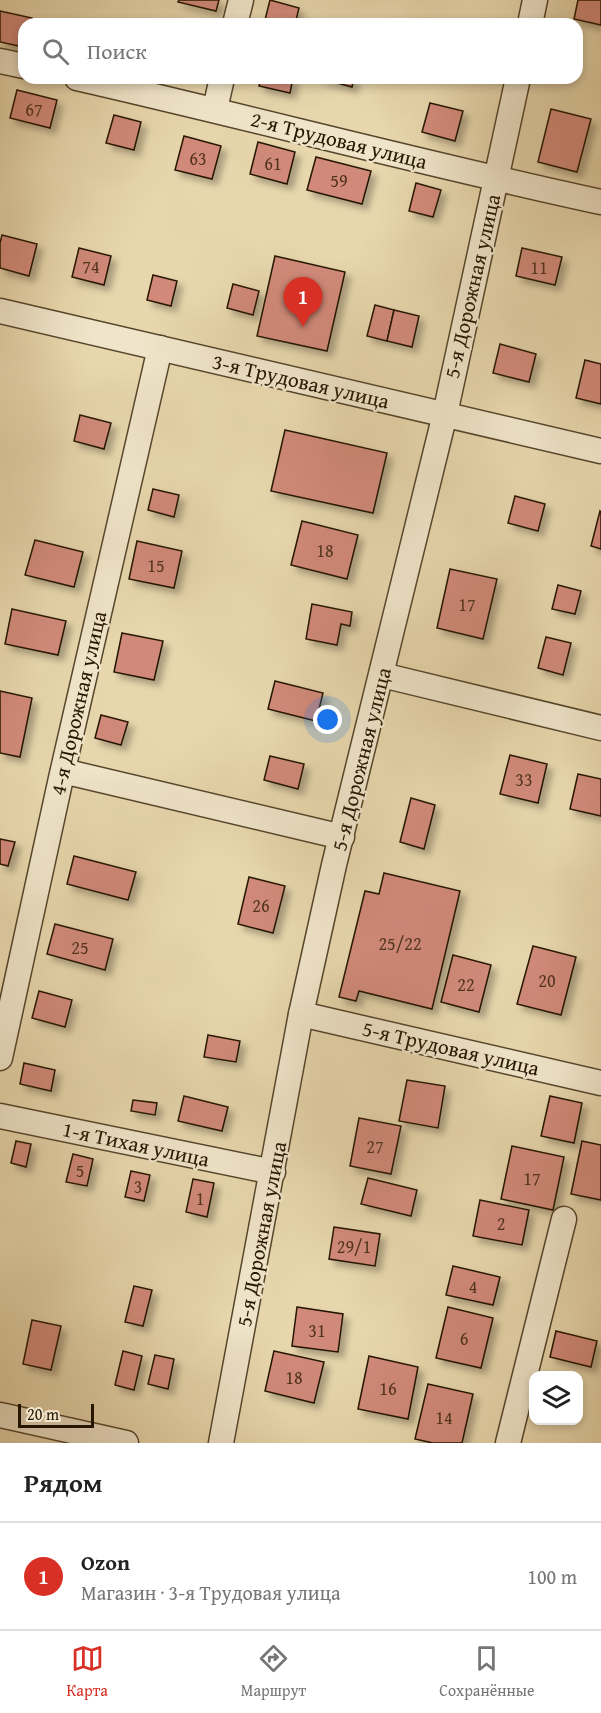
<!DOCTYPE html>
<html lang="ru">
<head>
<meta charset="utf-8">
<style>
	body { margin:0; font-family:"Gentium Book Plus",serif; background:#f6f6f6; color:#222 }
	.controls { position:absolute; right:18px; bottom:18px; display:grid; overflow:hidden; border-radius:12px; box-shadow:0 3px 9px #0003 }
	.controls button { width:54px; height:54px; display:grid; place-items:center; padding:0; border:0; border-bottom:2px solid #e0e0e0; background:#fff; color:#222; font:30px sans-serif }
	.scale { position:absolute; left:18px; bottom:15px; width:76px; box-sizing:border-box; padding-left:6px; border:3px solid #261600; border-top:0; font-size:16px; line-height:21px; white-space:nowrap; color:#261600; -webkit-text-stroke:4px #f0e5ca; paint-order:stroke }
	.you { position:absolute; left:328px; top:720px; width:21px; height:21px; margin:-15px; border:4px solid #fff; border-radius:50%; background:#1a73e8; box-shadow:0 0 0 9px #1a73e833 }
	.badge { display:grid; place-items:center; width:39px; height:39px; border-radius:50%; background:#d93025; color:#fff; font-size:20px; font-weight:700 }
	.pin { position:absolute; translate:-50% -50px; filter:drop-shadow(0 2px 3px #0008) }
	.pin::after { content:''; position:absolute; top:32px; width:21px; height:18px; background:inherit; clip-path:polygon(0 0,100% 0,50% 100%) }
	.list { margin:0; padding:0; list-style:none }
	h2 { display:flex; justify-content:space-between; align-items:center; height:78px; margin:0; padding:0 24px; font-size:26px }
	h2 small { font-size:20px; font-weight:400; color:#767676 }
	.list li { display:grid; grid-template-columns:39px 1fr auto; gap:18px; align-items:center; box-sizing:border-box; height:108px; padding:0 24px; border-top:2px solid #e0e0e0 }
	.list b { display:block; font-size:22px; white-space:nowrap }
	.list p { margin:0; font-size:20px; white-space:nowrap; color:#767676 }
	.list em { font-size:20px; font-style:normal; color:#767676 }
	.icon { flex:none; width:33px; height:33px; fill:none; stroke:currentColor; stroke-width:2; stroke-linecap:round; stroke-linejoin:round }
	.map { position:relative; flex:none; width:601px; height:1443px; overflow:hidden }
	.search { position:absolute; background:#fff; box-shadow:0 3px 9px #0003; left:18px; right:18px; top:18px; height:66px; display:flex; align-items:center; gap:15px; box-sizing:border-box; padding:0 21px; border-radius:18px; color:#767676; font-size:22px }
	.sheet { height:186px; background:#fff }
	nav { display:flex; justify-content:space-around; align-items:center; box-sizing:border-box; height:84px; border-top:2px solid #e0e0e0; background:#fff; font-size:16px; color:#767676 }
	nav a { display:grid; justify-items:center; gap:3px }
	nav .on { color:#d93025 }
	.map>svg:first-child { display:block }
	.building { fill:#d18a7a; stroke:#261600; stroke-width:1.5; filter:url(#shadow) }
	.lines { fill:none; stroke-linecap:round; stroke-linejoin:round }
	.minor-casing { stroke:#56462b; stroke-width:27 }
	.minor { stroke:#f0e5ca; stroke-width:24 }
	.labels { text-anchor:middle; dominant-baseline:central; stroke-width:4.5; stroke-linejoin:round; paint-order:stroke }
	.number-label { font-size:18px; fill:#51331e }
	.street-label { font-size:21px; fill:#261600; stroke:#f0e5ca }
</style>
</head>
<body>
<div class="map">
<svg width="601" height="1443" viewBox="0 0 601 1443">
	<defs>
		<filter id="shadow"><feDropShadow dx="5.5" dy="5.5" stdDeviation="3" flood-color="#0004"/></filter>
	</defs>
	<rect width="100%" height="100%" fill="#e8d7ad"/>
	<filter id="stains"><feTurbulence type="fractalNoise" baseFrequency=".00333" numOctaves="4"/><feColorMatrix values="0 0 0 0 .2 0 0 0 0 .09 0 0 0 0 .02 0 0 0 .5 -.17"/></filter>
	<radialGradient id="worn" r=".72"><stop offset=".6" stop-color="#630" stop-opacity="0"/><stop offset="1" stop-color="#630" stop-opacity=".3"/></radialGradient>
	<!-- building -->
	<g class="building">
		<polygon points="179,0 219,0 216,11 178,2"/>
		<polygon points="270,0 299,8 295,24 280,24 265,20"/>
		<polygon points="578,0 601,0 601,25 574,19"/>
		<polygon points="0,11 32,18 31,24 24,24 24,47 0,42"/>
		<polygon points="261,78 293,78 290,93 259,86"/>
		<polygon points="318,78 354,78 352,87"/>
		<polygon points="17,90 57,100 50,128 10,118"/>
		<polygon points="430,103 463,111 455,141 422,132"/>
		<polygon points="551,109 591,119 577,172 538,162"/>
		<polygon points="114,115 141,122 134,150 106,143"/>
		<polygon points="184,136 221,146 212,179 175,170"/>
		<polygon points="258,142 295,152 287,184 250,174"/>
		<polygon points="316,157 371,171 362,204 307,190"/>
		<polygon points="416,183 441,190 433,217 409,211"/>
		<polygon points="2,235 37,244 29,276 0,268 0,243"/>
		<polygon points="79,248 111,256 104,285 72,277"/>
		<polygon points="522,248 562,257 555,285 516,276"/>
		<polygon points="275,256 345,272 327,351 257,336"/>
		<polygon points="153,275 177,281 171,306 147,300"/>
		<polygon points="233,284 259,291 253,315 227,308"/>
		<polygon points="375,305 394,310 387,341 367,336"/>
		<polygon points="394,310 419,316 412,347 387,341"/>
		<polygon points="500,344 536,354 529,382 493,373"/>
		<polygon points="585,360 601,364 601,404 576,398"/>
		<polygon points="80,415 111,423 104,449 74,441"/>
		<polygon points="285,430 387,453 373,513 271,491"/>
		<polygon points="153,489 179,495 174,517 148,510"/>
		<polygon points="515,496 545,504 538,531 508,523"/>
		<polygon points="600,511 601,512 601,549 591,546"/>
		<polygon points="302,521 358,535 347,579 291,565"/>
		<polygon points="35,540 83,552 74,587 25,575"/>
		<polygon points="137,541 182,551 174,588 129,579"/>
		<polygon points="450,569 497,579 483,639 437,628"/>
		<polygon points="558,585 581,591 575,614 552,609"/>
		<polygon points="312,604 352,612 350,626 341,624 337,645 306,639"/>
		<polygon points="12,609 66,621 58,655 5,644"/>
		<polygon points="122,633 163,641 154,680 114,672"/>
		<polygon points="546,637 571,643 563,675 538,668"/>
		<polygon points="275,681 323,693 316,721 268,709"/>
		<polygon points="0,691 32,698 20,757 0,753"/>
		<polygon points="101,715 128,722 121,745 95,738"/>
		<polygon points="510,755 547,764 538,803 500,794"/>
		<polygon points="270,756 304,764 298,789 264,780"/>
		<polygon points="578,774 601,779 601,816 570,809"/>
		<polygon points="411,798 435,805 424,849 400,842"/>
		<polygon points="0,839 15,842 8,866 0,864"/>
		<polygon points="74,856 136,872 128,900 67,884"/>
		<polygon points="384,873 460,891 432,1009 359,991 356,1001 339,997 365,891 379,894"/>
		<polygon points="249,877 285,886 273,933 238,924"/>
		<polygon points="55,924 113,939 105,970 47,954"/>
		<polygon points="533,946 576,957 561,1015 517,1004"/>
		<polygon points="453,955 491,965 479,1012 441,1002"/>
		<polygon points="39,991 72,1000 65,1027 32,1018"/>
		<polygon points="208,1035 240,1041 236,1062 204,1057"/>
		<polygon points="24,1063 55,1070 51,1091 20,1084"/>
		<polygon points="407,1080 445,1086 438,1128 399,1121"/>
		<polygon points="184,1096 228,1107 222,1131 178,1121"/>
		<polygon points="550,1096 582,1103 574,1143 541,1136"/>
		<polygon points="133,1100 157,1103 155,1115 131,1111"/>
		<polygon points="359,1118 401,1126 391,1174 350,1166"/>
		<polygon points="16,1141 31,1144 26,1167 11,1163"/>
		<polygon points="582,1141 601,1145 601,1200 571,1194"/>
		<polygon points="512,1146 564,1157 553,1210 501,1199"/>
		<polygon points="73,1154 93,1159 87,1186 66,1182"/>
		<polygon points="131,1171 150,1175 144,1201 125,1197"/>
		<polygon points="368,1178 417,1190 411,1216 361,1204"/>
		<polygon points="193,1179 214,1183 207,1217 186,1212"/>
		<polygon points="480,1200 529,1210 522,1245 473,1236"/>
		<polygon points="334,1227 380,1234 375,1266 329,1259"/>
		<polygon points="453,1266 500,1277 493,1305 446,1295"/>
		<polygon points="134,1286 152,1290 143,1326 125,1322"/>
		<polygon points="297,1307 343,1314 338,1352 292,1346"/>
		<polygon points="448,1307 493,1318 481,1368 436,1358"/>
		<polygon points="32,1320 61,1326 51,1370 23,1364"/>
		<polygon points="556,1331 597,1341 591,1367 550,1357"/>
		<polygon points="123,1351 142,1356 134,1390 115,1385"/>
		<polygon points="274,1351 324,1362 314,1403 265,1391"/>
		<polygon points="155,1355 174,1359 168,1389 148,1384"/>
		<polygon points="369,1356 418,1367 408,1419 358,1409"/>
		<polygon points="428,1384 473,1394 462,1443 433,1443 415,1439"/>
	</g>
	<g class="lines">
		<defs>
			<g id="minor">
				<polyline points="235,24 241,0"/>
				<polyline points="530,24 535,0"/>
				<polyline points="0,61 24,66"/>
				<path d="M 77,78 C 252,118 425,164 601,202"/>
				<polyline points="215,109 222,78"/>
				<polyline points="0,311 601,451"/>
				<polyline points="382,675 601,728"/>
				<polyline points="63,771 342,837"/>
				<polyline points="301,1014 601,1083"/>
				<polyline points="0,1058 61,778 160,348"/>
				<polyline points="0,1116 273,1172"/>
				<polyline points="0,1415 126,1443"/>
				<polyline points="221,1443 301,1014 334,865 445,414 518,78"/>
				<polyline points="508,1443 564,1219"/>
			</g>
		</defs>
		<!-- minor casing -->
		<use href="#minor" class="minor-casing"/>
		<!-- minor -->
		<use href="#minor" class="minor"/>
	</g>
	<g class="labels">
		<!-- number labels -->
		<g class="number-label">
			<text x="34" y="109">67</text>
			<text x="198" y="158">63</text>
			<text x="273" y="163">61</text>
			<text x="339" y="180">59</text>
			<text x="91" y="266">74</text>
			<text x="539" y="267">11</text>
			<text x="325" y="550">18</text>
			<text x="156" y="565">15</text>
			<text x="467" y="604">17</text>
			<text x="524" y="779">33</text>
			<text x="261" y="905">26</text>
			<text x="400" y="943">25/22</text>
			<text x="80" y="947">25</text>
			<text x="547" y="980">20</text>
			<text x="466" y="984">22</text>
			<text x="375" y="1146">27</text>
			<text x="80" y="1170">5</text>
			<text x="532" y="1178">17</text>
			<text x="138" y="1186">3</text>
			<text x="200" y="1198">1</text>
			<text x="501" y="1223">2</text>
			<text x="354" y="1246">29/1</text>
			<text x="473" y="1286">4</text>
			<text x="317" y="1330">31</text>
			<text x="464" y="1338">6</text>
			<text x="294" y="1377">18</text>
			<text x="388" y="1388">16</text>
			<text x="444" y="1417">14</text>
		</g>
		<!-- street labels -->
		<g class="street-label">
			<text transform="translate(339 140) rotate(14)">2-я Трудовая улица</text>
			<text transform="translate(472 286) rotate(-77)">5-я Дорожная улица</text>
			<text transform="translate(301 381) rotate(13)">3-я Трудовая улица</text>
			<text transform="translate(78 703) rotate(-77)">4-я Дорожная улица</text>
			<text transform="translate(361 759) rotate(-76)">5-я Дорожная улица</text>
			<text transform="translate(451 1048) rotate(13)">5-я Трудовая улица</text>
			<text transform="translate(136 1144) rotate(12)">1-я Тихая улица</text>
			<text transform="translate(261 1234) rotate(-79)">5-я Дорожная улица</text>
		</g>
	</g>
	<rect width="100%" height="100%" filter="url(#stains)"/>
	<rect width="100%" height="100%" fill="url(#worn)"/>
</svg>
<div class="controls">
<button><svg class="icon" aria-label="layers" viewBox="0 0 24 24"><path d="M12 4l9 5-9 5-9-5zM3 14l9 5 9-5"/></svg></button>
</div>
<div class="scale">20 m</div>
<div class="you"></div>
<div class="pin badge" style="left:303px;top:327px">1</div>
<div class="search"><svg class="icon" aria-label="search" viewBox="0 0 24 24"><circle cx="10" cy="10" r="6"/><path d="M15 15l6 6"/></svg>Поиск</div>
</div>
<section class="sheet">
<h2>Рядом<small></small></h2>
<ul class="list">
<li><span class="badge">1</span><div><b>Ozon</b><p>Магазин · 3-я Трудовая улица</p></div><em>100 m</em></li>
</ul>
</section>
<nav>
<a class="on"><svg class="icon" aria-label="map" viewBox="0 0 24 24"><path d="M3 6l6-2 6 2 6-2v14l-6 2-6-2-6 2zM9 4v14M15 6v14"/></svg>Карта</a>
<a><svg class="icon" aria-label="directions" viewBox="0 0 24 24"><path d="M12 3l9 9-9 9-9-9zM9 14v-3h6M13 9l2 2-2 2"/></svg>Маршрут</a>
<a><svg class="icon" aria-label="saved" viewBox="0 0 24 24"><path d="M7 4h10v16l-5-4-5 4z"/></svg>Сохранённые</a>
</nav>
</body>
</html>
